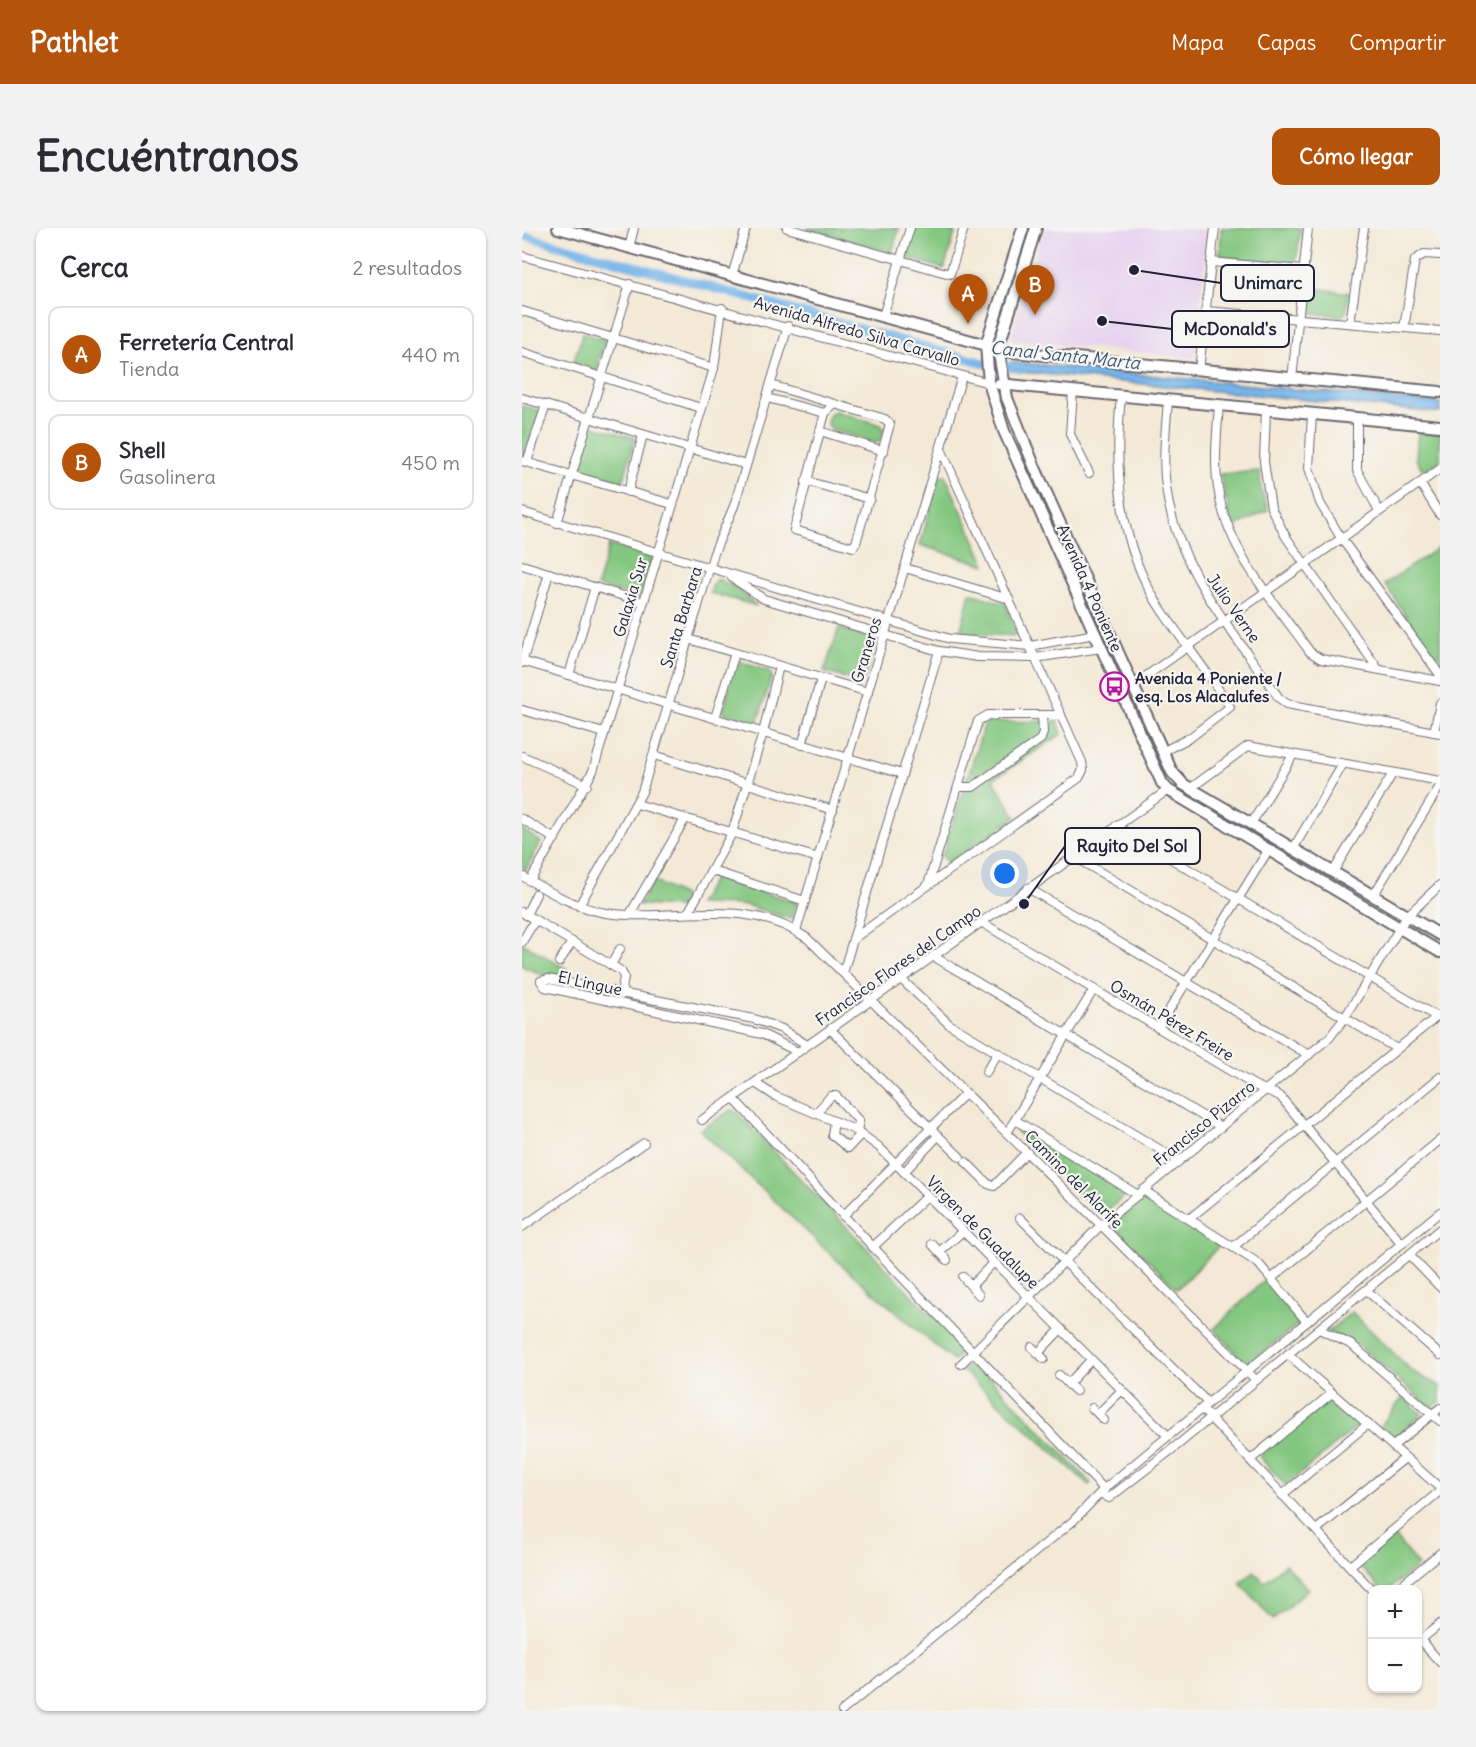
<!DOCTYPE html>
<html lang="es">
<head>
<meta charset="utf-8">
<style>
	body { margin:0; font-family:Delius,sans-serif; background:#f2f2f3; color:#2b2b33 }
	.controls { position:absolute; right:18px; bottom:18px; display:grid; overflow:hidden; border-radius:12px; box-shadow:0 2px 4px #0004 }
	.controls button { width:54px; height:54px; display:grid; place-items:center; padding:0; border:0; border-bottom:2px solid #e1e1e2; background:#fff; color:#2b2b33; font:30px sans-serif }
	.you { position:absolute; left:483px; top:646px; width:21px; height:21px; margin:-15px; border:4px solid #fff; border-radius:50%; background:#1a73e8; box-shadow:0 0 0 9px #1a73e833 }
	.badge { display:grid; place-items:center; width:39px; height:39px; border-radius:50%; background:#b45309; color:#fff; font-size:20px; font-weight:700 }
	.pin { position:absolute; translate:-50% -50px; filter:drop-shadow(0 2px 3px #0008) }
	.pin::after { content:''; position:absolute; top:32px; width:21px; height:18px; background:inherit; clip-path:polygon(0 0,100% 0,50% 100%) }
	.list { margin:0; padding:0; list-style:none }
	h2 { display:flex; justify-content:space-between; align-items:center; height:78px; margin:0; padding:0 24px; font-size:26px }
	h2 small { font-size:20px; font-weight:400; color:#7c7c81 }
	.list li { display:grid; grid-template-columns:39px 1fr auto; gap:18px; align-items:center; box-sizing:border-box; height:96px; margin:0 12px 12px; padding:0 12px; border:2px solid #e1e1e2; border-radius:12px }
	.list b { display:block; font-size:22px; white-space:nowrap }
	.list p { margin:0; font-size:20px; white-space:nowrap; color:#7c7c81 }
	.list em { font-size:20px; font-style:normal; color:#7c7c81 }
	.map { position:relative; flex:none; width:918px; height:1483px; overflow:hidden; border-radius:12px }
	header { display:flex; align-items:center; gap:36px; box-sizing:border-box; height:84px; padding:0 30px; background:#b45309; color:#fff }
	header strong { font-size:28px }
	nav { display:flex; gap:33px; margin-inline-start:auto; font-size:21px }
	.intro { display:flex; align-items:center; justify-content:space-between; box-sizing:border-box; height:144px; padding:0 36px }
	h1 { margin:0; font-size:42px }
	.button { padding:15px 27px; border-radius:12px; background:#b45309; color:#fff; font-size:21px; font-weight:700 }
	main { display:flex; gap:36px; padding:0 36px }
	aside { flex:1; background:#fff; border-radius:12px; box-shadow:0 2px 4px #0004 }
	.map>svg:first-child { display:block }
	.built { fill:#e7d2ef }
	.green { fill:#84c780; stroke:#53745e; stroke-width:1.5 }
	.water { fill:#74b4e8; stroke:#4b6b92; stroke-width:1.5 }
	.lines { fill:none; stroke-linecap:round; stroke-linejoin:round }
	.canal { stroke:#74b4e8; stroke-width:9 }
	.street-casing { stroke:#6c6871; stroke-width:10 }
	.secondary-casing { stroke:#6c6871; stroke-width:14 }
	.street { stroke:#fff; stroke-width:8 }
	.secondary { stroke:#fff; stroke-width:10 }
	.labels { text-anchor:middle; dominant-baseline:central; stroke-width:4.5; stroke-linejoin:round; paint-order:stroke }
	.street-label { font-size:16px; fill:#22223b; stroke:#f6f6f2 }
	.poi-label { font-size:16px; font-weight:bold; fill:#22223b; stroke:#f6f6f2; text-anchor:start }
	.water-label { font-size:18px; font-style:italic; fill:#3f5578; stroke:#f6f6f2 }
	.leader { fill:none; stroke:#22223b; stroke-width:2 }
	.callout-dot { fill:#22223b; stroke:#f6f6f2; stroke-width:2 }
	.callout { fill:#f6f6f2; stroke:#22223b; stroke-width:2 }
	.callout-label { font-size:18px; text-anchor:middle; font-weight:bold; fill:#22223b }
</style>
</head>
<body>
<header>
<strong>Pathlet</strong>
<nav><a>Mapa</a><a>Capas</a><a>Compartir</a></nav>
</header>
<div class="intro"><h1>Encuéntranos</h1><a class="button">Cómo llegar</a></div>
<main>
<aside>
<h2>Cerca<small>2 resultados</small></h2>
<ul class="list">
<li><span class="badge">A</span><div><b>Ferretería Central</b><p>Tienda</p></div><em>440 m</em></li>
<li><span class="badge">B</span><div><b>Shell</b><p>Gasolinera</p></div><em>450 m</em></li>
</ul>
</aside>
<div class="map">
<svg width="918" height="1483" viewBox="0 0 918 1483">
	<rect width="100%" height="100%" fill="#f6f6f2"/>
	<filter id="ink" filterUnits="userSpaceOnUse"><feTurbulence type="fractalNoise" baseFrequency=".0167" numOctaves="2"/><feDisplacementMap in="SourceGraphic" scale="12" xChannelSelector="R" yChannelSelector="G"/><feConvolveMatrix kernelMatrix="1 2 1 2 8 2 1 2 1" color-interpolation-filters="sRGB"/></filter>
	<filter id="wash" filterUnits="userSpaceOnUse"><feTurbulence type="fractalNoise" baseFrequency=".008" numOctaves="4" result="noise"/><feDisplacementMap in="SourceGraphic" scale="24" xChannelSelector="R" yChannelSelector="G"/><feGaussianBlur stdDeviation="1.35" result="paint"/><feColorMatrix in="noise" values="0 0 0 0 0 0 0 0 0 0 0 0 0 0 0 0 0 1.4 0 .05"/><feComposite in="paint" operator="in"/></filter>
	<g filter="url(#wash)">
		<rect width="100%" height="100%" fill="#f4e9d6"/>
		<!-- built -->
		<polygon class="built" points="522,0 656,0 686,3 672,130 488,112"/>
		<!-- green -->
		<g class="green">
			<polygon points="284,0 377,0 370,25"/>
			<polygon points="392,0 418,0 433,5 422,41 384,29"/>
			<polygon points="699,0 779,0 774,33 769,36 698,29"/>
			<polygon points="785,59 827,65 824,84 820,88 786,85 783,81"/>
			<polygon points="61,105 83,112 74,143 51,136"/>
			<polygon points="0,178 19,183 3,230 0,229"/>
			<polygon points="313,183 359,197 362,201 359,212 354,215 309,201 305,195 308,186"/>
			<polygon points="68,197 113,210 101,254 55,241"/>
			<polygon points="896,204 918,205 918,233 902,244 894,231"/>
			<polygon points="738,243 739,262 746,282 711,300 698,246"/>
			<polygon points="423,247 464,337 398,317 417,249"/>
			<polygon points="87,317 130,329 117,370 75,358"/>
			<polygon points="917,319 918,325 918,440 863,356"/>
			<polygon points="196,351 214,360 235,378 188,365 191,356"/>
			<polygon points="448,365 484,376 496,408 438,405"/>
			<polygon points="317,400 350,410 353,415 342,452 337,454 302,444"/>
			<polygon points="218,434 247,443 250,448 236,492 232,494 203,485 201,482 214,436"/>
			<polygon points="536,493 540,506 471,551 494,589 428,634 424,633 420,628 462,498 467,494"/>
			<polygon points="0,601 19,614 4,642 0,639"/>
			<polygon points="192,650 275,674 269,691 223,677 176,676"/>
			<polygon points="132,653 165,670 158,679 117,677"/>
			<polygon points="0,715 48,743 43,756 0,738"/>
			<polygon points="209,882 213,883 442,1121 431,1133 323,1040 178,902"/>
			<polygon points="496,900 606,965 580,987 494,903"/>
			<polygon points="622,968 697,1018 655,1061 590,997"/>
			<polygon points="743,1051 780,1093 725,1137 692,1101"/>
			<polygon points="830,1084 891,1144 918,1158 918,1174 909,1180 835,1116 805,1104"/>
			<polygon points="451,1132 569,1255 567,1257 441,1143"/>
			<polygon points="881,1169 900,1186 870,1212 857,1200"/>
			<polygon points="808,1170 838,1196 766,1256 762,1256 737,1228"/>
			<polygon points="870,1305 896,1338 867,1361 859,1362 835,1335"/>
			<polygon points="763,1336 786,1361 751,1392 718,1355 732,1343 742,1354"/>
		</g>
		<!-- water -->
		<polygon class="water" points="488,134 918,175 918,185 490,143"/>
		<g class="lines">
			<!-- canal -->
			<polyline class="canal" points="0,7 469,137 501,140"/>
		</g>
	</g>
	<g filter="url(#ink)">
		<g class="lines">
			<defs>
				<g id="street">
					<polyline points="265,0 428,46 442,0"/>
					<polyline points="107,20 112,0"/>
					<polyline points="0,28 467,155"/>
					<polyline points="689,34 781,42"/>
					<polyline points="210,48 224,0"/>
					<polyline points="0,83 192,140"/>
					<polyline points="684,83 918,103"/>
					<polyline points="361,88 388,0"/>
					<polyline points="828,95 842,0"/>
					<polyline points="882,100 893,32 902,26 918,27"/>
					<polyline points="0,124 179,180"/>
					<polyline points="677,142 693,0"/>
					<polyline points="770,151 786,0"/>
					<polyline points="249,157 363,191 368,196 334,315 331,319 272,302 303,185 313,176"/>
					<polyline points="551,163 548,206 567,245"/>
					<path d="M 599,168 C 592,242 596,317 639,381 C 661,414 687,445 708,479 L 669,509 L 640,524"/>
					<polyline points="0,170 224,237"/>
					<polyline points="245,170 303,185"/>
					<path d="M 646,172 C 644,201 640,230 644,259 C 654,341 712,404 757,470 L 765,476 L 918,505"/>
					<path d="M 697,177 C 695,205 692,233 696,260 C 704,322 753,375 788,424 L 799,431 L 918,453"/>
					<polyline points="744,181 742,234 749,280 764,309 856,441"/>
					<polyline points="790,186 787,240 798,275 819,310 918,447"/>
					<polyline points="835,190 835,242 857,283"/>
					<polyline points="298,203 362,223"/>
					<polyline points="0,233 150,276"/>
					<polyline points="5,234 24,177"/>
					<polyline points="284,253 348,271"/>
					<polyline points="898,255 918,287"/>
					<polyline points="106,264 121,207"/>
					<polyline points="0,284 428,411 508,418 573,406"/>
					<polyline points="35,295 108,56"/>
					<polyline points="0,337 121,374"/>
					<polyline points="383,340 487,371"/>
					<polyline points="210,350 242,371 417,423 456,429 513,430 579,420"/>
					<polyline points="166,411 346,464"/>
					<polyline points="0,433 380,546"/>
					<polyline points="0,435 27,345"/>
					<polyline points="47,447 73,359"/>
					<polyline points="610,458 918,241"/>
					<polyline points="0,482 82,505"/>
					<polyline points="193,490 213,425"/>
					<polyline points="912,504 918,475"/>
					<polyline points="280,517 299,451"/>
					<polyline points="132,527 311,582"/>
					<polyline points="0,528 65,557"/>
					<polyline points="436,559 451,559 519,511 521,504 520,487"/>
					<polyline points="669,560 726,518 918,553"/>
					<polyline points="115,576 296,630"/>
					<polyline points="0,591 33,611"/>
					<polyline points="729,596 771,527"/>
					<polyline points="594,598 915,789"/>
					<polyline points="771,621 821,536"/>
					<polyline points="551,628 875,821"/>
					<polyline points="191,643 283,673"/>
					<polyline points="811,644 871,545"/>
					<path d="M 0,648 C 26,663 54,680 84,685 C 156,695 218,666 285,710 L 579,997 L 734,1152"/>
					<polyline points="8,653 71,543 192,140 200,80"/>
					<polyline points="406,657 456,493 466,487 539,487"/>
					<polyline points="506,660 787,827"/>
					<polyline points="851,668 918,558"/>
					<polyline points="57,678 120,564 192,325 212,278 266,98"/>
					<polyline points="0,684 99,743 102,749 99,767"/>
					<polyline points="166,685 210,605 241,505 257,438"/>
					<polyline points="108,686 163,591"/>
					<polyline points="4,687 14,666"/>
					<polyline points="459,694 732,857 758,868 880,1016"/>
					<polyline points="274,703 440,148"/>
					<polyline points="331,711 557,550 561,542 560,534 419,221"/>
					<polyline points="0,714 13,692"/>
					<polyline points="411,728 699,899"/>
					<polyline points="37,734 50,714"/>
					<polyline points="89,737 98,721"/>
					<polyline points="321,745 417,423"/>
					<polyline points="379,751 427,796 657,933"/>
					<polyline points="19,753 26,751 232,791 260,801 285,817"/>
					<polyline points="19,753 23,759 240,806 276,824"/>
					<polyline points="636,800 747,621"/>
					<polyline points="308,801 438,929"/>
					<polyline points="464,844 476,825"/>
					<polyline points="233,855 253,868 335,903 357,919 646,1208"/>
					<polyline points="211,870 351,1019"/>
					<polyline points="294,885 309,868 314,868 337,893 335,903"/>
					<polyline points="180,892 646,562"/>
					<polyline points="493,892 616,967"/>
					<polyline points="312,893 310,907 326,920 339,906"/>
					<polyline points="485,905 572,761"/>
					<polyline points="444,934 466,956 472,958 505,924"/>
					<polyline points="382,944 416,908"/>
					<polyline points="621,962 736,1035 785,1094"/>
					<polyline points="405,968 351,1019 582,1261 582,1267 587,1270 658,1215 918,1001"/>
					<polyline points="321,988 444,865"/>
					<polyline points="498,990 686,1175"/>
					<polyline points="667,991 917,787"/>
					<polyline points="0,999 122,915"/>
					<polyline points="410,1016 425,1032"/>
					<polyline points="711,1019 918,849"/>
					<polyline points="417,1024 441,1003"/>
					<polyline points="887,1027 918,1059"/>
					<polyline points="441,1049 457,1067"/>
					<polyline points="750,1050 918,912"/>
					<polyline points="449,1058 472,1034"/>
					<polyline points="844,1062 918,1127"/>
					<polyline points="797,1101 830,1117 918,1193"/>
					<polyline points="510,1119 522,1131"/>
					<polyline points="516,1125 539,1101"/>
					<polyline points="766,1126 918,1260"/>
					<polyline points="439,1136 579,997 807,810 822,791 885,688 918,657"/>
					<polyline points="537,1147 554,1163"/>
					<polyline points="546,1156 569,1132"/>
					<polyline points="570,1180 582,1192"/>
					<polyline points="680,1181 850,1362"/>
					<polyline points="576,1186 600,1162"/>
					<polyline points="871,1218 918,1180"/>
					<polyline points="728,1232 810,1165"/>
					<polyline points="760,1267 846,1196"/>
					<polyline points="794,1302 883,1230"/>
					<polyline points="828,1338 918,1263"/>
					<polyline points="873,1362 918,1325"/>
					<polyline points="896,1410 918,1434"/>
					<polyline points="896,1414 918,1396"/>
					<polyline points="320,1483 551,1293 582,1261 918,984"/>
				</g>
				<g id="secondary">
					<polyline points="36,0 490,124 918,164"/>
					<polyline points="501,0 464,117 467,155 482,203 640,555 646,562 918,724"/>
					<polyline points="514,0 476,120 485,170 513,240 650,544 661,556 918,707"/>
					<polyline points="477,156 918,198"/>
				</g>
			</defs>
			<!-- street casing -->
			<use href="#street" class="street-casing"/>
			<!-- secondary casing -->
			<use href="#secondary" class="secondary-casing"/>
			<!-- street -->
			<use href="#street" class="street"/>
			<!-- secondary -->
			<use href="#secondary" class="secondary"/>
		</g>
	</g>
	<!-- icons -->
	<defs>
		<symbol id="bus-ring" viewBox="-11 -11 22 22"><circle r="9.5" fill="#f6f6f2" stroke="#b5179e" stroke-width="1.5"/><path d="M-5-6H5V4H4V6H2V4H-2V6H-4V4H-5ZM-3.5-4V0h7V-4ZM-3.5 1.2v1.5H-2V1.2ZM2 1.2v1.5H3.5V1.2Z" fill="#b5179e"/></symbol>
	</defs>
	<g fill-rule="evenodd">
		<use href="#bus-ring" x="576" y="442" width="33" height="33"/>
	</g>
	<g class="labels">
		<!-- street labels -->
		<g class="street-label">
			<text transform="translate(335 103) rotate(16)">Avenida Alfredo Silva Carvallo</text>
			<text transform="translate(568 360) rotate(66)">Avenida 4 Poniente</text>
			<text transform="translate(108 369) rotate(-73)">Galaxia Sur</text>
			<text transform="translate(712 380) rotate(55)">Julio Verne</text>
			<text transform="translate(159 389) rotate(-73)">Santa Barbara</text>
			<text transform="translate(344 422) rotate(-73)">Graneros</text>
			<text transform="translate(376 737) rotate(-35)">Francisco Flores del Campo</text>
			<text transform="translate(68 755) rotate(12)">El Lingue</text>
			<text transform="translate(650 792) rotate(31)">Osmán Pérez Freire</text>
			<text transform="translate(682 895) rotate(-39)">Francisco Pizarro</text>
			<text transform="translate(552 951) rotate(45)">Camino del Alarife</text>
			<text transform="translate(461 1004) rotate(45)">Virgen de Guadalupe</text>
		</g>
		<!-- poi labels -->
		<g class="poi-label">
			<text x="613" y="450">Avenida 4 Poniente /<tspan x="613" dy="18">esq. Los Alacalufes</tspan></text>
		</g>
		<!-- water labels -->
		<g class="water-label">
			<text transform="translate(543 127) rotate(6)">Canal Santa Marta</text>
		</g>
	</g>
	<!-- callouts -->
	<path class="leader" d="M612 42L699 55M580 93L650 101M502 676L543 618"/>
	<g class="callout-dot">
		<circle cx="612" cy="42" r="6"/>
		<circle cx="580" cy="93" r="6"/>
		<circle cx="502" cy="676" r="6"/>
	</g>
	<g class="callout">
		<rect x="699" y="37" width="93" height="36" rx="6"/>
		<rect x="650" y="83" width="117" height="36" rx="6"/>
		<rect x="543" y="600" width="135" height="36" rx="6"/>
	</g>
	<g class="callout-label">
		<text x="746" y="61">Unimarc</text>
		<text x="708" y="107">McDonald's</text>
		<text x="610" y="624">Rayito Del Sol</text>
	</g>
</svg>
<div class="controls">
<button>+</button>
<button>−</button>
</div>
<div class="you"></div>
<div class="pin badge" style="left:446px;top:96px">A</div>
<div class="pin badge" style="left:513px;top:87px">B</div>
</div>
</main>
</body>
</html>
